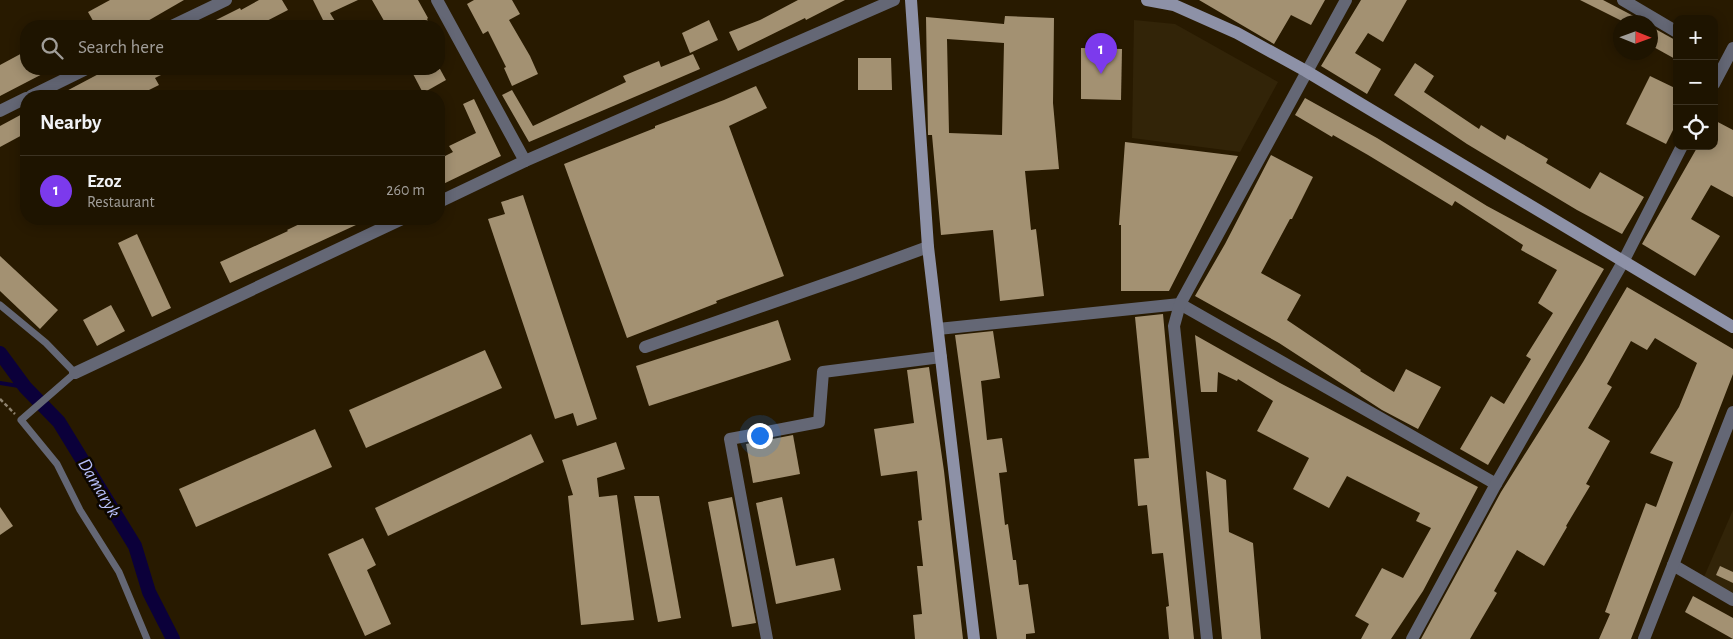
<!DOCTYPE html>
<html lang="en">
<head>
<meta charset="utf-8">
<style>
	body { margin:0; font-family:"Alegreya Sans",sans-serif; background:#2b210f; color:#f1f3f6 }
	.controls { position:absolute; right:15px; top:15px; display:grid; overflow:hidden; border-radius:10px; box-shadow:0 2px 12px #0003 }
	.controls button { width:45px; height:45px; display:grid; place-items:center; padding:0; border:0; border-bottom:1px solid #3c3322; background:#1e1400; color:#f1f3f6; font:25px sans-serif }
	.compass { position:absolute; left:1613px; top:15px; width:45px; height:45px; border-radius:50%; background:#1e1400; box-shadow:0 2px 12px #0003; rotate:91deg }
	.you { position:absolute; left:759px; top:435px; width:18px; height:18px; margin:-12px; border:4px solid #fff; border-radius:50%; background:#1a73e8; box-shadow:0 0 0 8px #1a73e833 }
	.badge { display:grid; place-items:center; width:32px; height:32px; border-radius:50%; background:#7c3aed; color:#fff; font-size:16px; font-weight:700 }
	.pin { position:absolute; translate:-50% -41px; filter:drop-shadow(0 1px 2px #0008) }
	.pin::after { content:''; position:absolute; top:26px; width:18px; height:15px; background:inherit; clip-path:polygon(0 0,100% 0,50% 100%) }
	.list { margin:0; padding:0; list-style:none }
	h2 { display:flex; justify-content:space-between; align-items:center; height:65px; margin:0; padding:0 20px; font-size:21px }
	h2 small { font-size:16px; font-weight:400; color:#a19e99 }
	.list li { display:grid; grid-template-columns:32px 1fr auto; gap:15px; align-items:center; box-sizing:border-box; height:70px; padding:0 20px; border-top:1px solid #3c3322 }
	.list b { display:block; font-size:19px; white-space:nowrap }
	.list p { margin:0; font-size:16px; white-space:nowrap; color:#a19e99 }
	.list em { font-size:16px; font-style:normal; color:#a19e99 }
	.icon { flex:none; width:28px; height:28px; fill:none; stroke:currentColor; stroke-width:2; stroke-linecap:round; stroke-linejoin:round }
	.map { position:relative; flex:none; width:1733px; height:639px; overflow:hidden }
	.search { position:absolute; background:#1e1400; box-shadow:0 2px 12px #0003; left:20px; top:20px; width:425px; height:55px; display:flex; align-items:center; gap:12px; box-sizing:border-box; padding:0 18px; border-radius:20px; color:#a19e99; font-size:19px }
	.panel { position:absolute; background:#1e1400; box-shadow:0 2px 12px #0003; left:20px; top:90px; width:425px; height:135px; border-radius:20px }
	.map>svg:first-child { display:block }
	.built { fill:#322408 }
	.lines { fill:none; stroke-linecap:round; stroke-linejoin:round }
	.stream { stroke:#0b003a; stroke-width:4 }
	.canal { stroke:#0b003a; stroke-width:14 }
	.building { fill:#a39172; fill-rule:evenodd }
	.path { stroke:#8e836e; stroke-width:2.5; stroke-dasharray:4 2.5; stroke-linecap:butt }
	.service { stroke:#646775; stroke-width:7 }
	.minor { stroke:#646775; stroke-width:12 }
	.secondary { stroke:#8d91a7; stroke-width:12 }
	.labels { text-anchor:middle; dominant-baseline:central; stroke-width:5; stroke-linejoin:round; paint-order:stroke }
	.water-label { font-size:19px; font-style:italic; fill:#b6bef8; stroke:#0c0600 }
</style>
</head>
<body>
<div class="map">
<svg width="1733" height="639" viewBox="0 0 1733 639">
	<rect width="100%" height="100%" fill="#281a00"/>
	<!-- built -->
	<g class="built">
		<polygon points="1134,20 1175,24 1278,82 1240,152 1132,138"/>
		<polygon points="1733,510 1733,593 1704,577"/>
	</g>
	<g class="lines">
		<!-- stream -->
		<polyline class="stream" points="0,383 25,387"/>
		<!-- canal -->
		<polyline class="canal" points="0,353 25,387 59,422 135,546 149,592 173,639"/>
	</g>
	<!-- building -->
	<g class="building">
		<polygon points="110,0 184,0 139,26 96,26 88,12"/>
		<polygon points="259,0 282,0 288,10 257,26 254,26 252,23 246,26 204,26 240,8 241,10"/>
		<polygon points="313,0 358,0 330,13 338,26 326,26"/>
		<polygon points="372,0 418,0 428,18 427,19 431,26 387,26"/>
		<polygon points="474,0 512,0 520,14 509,20 530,56 538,74 512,86 504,68 506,67 488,31 483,34 467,4"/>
		<polygon points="798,0 845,0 806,20 805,18 738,51 729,32 760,20"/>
		<polygon points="1199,0 1325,0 1311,25 1291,15 1274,44"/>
		<polygon points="1361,0 1407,0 1383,42 1368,33 1355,53 1381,69 1367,94 1321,66"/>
		<polygon points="1580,0 1603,0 1645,22 1624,22"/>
		<path d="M 1005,16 L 1054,18 L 1053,103 L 1059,169 L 1025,171 L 1031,230 L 1036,229 L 1044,296 L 1000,301 L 993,230 L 941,235 L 932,135 L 928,135 L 926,17 L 1004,24 ZM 947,39 L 1004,43 L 1002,135 L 949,133 Z"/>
		<polygon points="709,20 718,40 690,53 682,33"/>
		<polygon points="1650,26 1677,41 1677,60 1650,45"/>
		<polygon points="1081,48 1122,49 1121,100 1081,99"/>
		<polygon points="26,51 26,69 52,69 0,96 0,65"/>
		<polygon points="693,54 700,69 529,142 502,95 512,90 533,126 626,82 623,76 659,61 661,67"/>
		<polygon points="858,58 891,58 892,90 858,90"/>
		<polygon points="1415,63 1434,76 1424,92 1479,129 1481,125 1505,140 1507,135 1548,159 1546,163 1590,189 1600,172 1644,197 1622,234 1577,210 1467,144 1394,95"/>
		<polygon points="108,69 173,69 155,78 159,85 137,96 57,96"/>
		<polygon points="419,69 440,69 446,80 423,93 412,72"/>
		<polygon points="1650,76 1677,89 1677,122 1666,144 1626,124"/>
		<polygon points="756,86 767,108 729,126 784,276 716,301 717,303 627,338 564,164 655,128 655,126 724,100"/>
		<polygon points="1305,98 1377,138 1487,206 1604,269 1488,465 1460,449 1491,396 1504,404 1531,359 1526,356 1553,313 1538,303 1557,270 1521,250 1523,245 1455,201 1452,206 1368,155 1333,135 1332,137 1295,115"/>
		<polygon points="474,99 501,156 439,186 439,159 453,152 449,146 476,133 463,104"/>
		<polygon points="26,112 26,133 0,147 0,126"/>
		<polygon points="1714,120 1733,130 1733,197 1711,185 1691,219 1720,236 1695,276 1642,244 1698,146 1714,146"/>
		<polygon points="1125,142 1238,156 1169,291 1121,291 1121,225 1119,225"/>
		<polygon points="1271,155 1313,177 1292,219 1290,219 1261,273 1301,295 1287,320 1361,370 1360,371 1394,392 1406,369 1441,387 1418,429 1382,410 1279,343 1195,296 1225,244"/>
		<polygon points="523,195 597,419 577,426 573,413 555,419 488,219 505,214 501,202"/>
		<polygon points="310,219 369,219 230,283 220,262 288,231 287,230"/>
		<polygon points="137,234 171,308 152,317 118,243"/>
		<polygon points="0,256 58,310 40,329 0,291"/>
		<polygon points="1627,287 1733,349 1733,374 1631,639 1599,639 1610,614 1605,612 1646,503 1656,507 1673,462 1650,453 1679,407 1697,363 1655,338 1647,350 1631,341 1607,384 1612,387 1588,428 1610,441 1586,484 1590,486 1566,526 1567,527 1544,566 1517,550 1494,591 1497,593 1470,639 1421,639 1501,492 1583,362"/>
		<polygon points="111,305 125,331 97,346 83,320"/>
		<polygon points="1163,314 1180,500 1194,639 1169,639 1166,607 1169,606 1163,553 1152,554 1147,505 1138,506 1134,459 1149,458 1135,317"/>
		<polygon points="778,320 791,360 649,406 636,366"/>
		<polygon points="993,331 1000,378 981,381 987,440 1002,438 1007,472 999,473 1005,525 1008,524 1013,560 1016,560 1019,585 1028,584 1035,633 1026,634 1026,639 997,639 955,335"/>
		<polygon points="1195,335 1280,383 1478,487 1423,591 1391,639 1361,639 1369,624 1355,616 1382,568 1403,578 1431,528 1416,521 1420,513 1347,476 1329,508 1293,489 1309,458 1257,431 1273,401 1238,379 1237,381 1218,372 1217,392 1201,392"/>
		<polygon points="485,350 502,388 366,448 349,410"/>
		<polygon points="929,367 944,471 963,639 915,639 913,615 922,614 917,566 923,566 918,521 922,520 917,471 881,476 874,429 914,423 907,370"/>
		<polygon points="315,429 332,467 196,527 179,489"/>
		<polygon points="531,434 544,462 388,536 375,508"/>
		<polygon points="793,435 800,474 753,483 746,444"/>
		<polygon points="616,442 625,469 597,478 599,497 617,495 634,620 581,625 568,496 573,495 562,460"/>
		<polygon points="1206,471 1226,480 1229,532 1253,543 1261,639 1222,639"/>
		<polygon points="634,496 659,496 681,618 658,622"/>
		<polygon points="732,497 756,623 732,627 708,502"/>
		<polygon points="782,497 796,566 834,558 841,590 776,604 756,503"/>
		<polygon points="0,507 13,526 0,535"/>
		<polygon points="363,538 376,565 367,570 391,624 365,636 328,554"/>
		<polygon points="1720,566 1733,572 1733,583 1716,575"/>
		<polygon points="1693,596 1733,618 1733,639 1685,612"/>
	</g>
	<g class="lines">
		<!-- path -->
		<polyline class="path" points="0,399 15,414"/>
		<!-- service -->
		<polyline class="service" points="0,305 46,343 75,373 21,420 57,464 80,510 119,572 147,639"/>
		<!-- minor -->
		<g class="minor">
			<polyline points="437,0 525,161"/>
			<polyline points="1623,0 1677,32"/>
			<polyline points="172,26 226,0"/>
			<polyline points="1714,84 1733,48"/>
			<polyline points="31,96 86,69"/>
			<polyline points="0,111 26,98"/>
			<polyline points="439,202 525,161 894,0"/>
			<polyline points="938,329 1180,304 1496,484"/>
			<polyline points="645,347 854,274 928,247"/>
			<polyline points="75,373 402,219"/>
			<polyline points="1673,565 1733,600"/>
			<polyline points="767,639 730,439 819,422 823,372 941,357"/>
			<polyline points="1207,639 1174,326 1180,304 1346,0"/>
			<polyline points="1412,639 1496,484 1623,262 1682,146"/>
			<polyline points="1644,639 1733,412"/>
		</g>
		<!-- secondary -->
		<g class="secondary">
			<polyline points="911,0 928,247 974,639"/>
			<polyline points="1147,0 1174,5 1237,33 1306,71 1733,327"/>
		</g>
	</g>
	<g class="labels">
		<!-- water labels -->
		<g class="water-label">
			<text transform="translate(99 488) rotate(59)">Damaryk</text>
		</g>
	</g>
</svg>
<div class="controls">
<button>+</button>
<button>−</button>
<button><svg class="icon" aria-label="locate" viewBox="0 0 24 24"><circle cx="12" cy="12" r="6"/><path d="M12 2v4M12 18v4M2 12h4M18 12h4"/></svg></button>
</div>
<svg class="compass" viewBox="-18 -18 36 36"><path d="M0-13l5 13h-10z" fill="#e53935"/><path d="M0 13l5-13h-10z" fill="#a19e99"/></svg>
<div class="you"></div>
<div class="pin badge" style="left:1101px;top:74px">1</div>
<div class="search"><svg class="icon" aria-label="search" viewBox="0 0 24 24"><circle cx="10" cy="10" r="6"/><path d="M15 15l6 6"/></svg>Search here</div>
<section class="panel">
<h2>Nearby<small></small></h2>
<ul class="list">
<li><span class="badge">1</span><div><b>Ezoz</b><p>Restaurant</p></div><em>260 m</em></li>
</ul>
</section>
</div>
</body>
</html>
